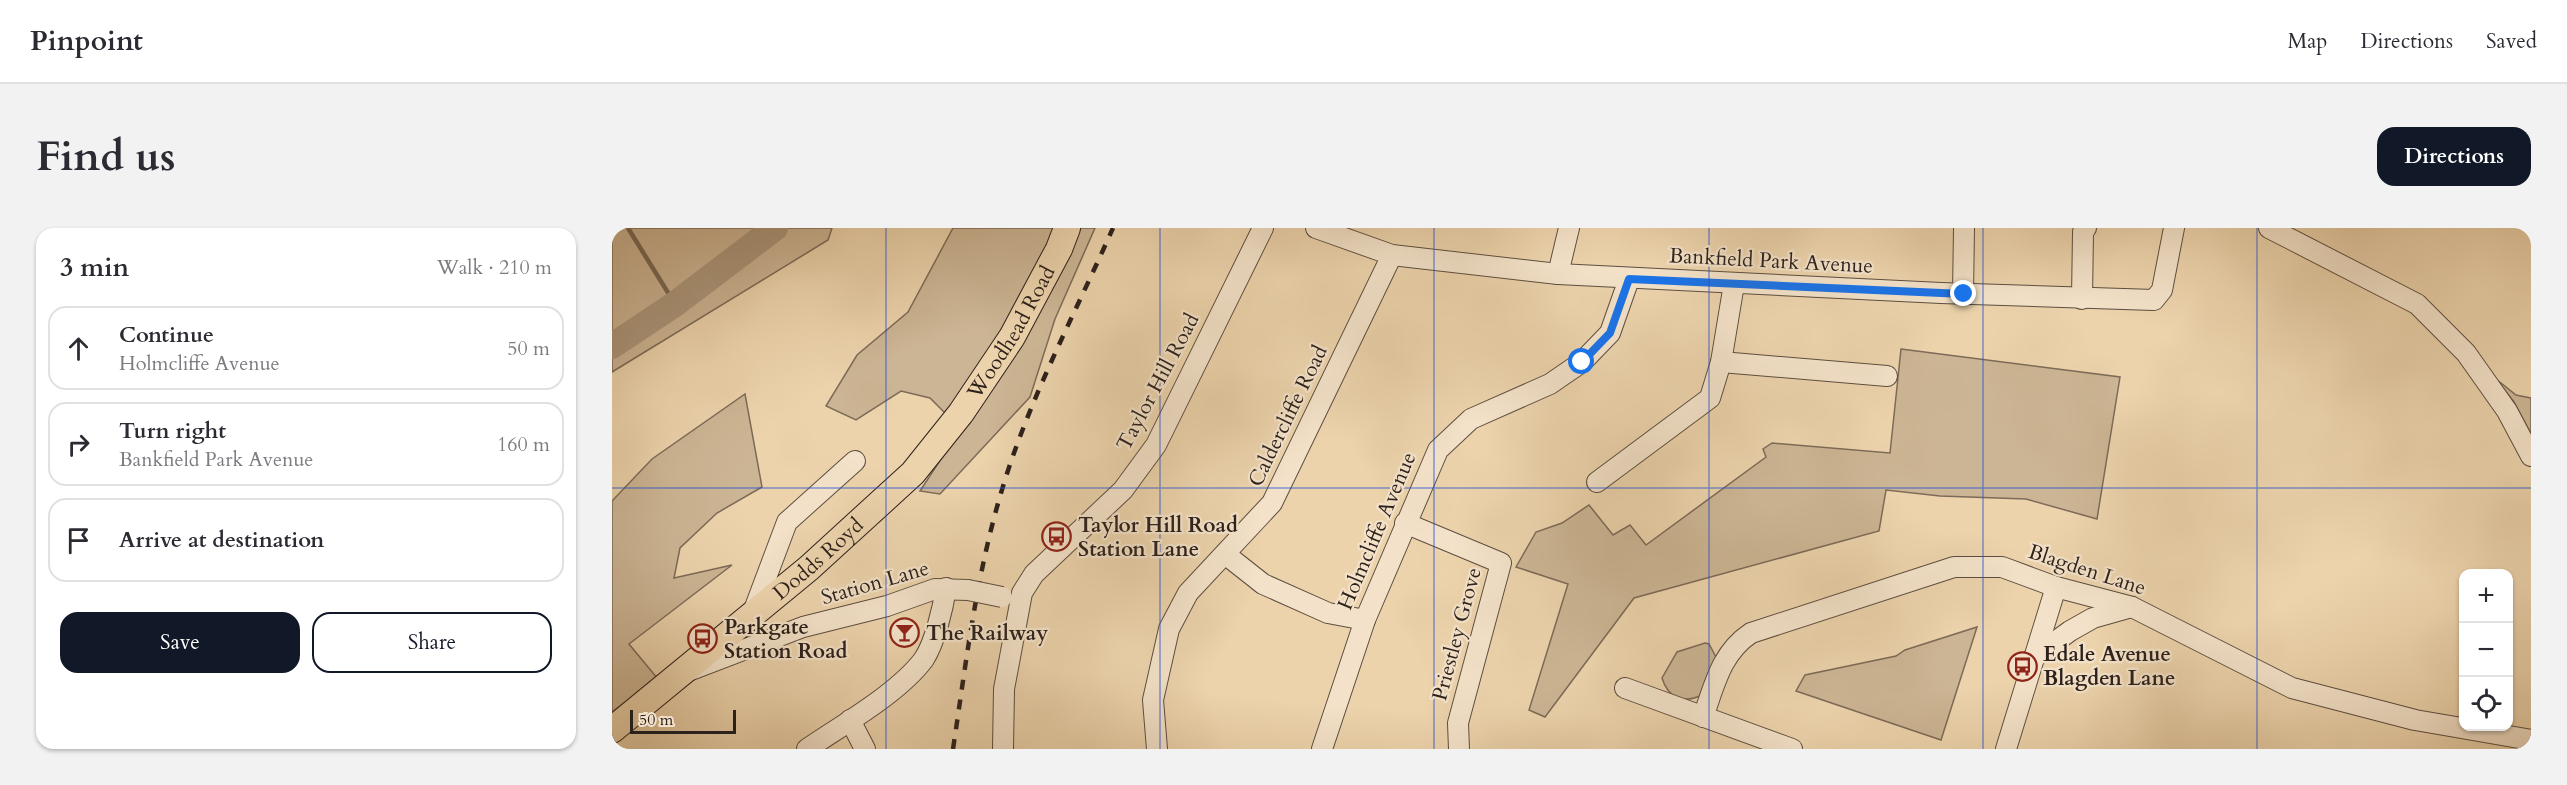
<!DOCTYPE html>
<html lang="en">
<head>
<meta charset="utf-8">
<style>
	body { margin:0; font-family:Cardo,serif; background:#f2f2f3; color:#2b2b33 }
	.controls { position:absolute; right:18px; bottom:18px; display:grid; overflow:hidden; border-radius:12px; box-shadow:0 2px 4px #0004 }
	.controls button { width:54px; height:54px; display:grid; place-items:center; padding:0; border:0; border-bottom:2px solid #e1e1e2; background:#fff; color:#2b2b33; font:30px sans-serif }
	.scale { position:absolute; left:18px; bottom:15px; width:106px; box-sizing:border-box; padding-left:6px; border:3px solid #2d211c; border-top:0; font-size:16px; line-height:21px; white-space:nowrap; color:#2d211c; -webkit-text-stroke:4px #f3e2c9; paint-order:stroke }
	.stop { position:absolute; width:18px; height:18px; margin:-14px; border:4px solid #1a73e8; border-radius:50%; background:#fff }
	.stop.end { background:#1a73e8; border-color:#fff; box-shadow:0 2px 6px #0008 }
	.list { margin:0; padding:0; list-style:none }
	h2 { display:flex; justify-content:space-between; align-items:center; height:78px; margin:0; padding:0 24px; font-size:26px }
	h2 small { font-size:20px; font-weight:400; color:#7c7c81 }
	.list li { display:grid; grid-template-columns:39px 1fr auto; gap:18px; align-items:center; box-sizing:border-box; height:84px; margin:0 12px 12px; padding:0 12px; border:2px solid #e1e1e2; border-radius:18px }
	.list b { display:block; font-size:22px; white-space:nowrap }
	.list p { margin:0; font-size:20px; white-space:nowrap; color:#7c7c81 }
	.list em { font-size:20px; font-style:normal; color:#7c7c81 }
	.actions { display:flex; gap:12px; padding:18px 24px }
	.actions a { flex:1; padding:14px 0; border:2px solid #111827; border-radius:18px; text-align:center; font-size:21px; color:#111827 }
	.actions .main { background:#111827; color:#fff }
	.icon { flex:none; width:33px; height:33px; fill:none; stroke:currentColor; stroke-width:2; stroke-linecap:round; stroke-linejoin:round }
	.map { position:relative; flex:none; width:1919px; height:521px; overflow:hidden; border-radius:18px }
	header { display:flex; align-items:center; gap:36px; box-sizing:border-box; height:84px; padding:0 30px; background:#fff; border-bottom:2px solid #e1e1e2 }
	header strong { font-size:28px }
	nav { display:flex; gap:33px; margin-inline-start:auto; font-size:21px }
	.intro { display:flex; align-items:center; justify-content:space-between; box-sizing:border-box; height:144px; padding:0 36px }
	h1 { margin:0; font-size:42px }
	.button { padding:15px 27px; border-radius:18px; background:#111827; color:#fff; font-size:21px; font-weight:700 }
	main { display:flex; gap:36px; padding:0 36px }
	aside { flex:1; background:#fff; border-radius:18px; box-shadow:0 2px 4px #0004 }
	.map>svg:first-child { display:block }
	.green { fill:#ccb594; stroke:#7c6b58; stroke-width:1.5 }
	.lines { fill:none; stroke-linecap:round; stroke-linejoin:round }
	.stream { stroke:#796755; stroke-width:4.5 }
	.river { stroke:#ab967b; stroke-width:26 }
	.minor-casing { stroke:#5d4e40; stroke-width:22 }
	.major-casing { stroke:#2d211c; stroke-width:28 }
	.minor { stroke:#f3e2c9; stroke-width:20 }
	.major { stroke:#ecd3ac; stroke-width:26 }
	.rail { stroke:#2d211c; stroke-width:4.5; stroke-dasharray:10 10; stroke-linecap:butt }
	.minor-bridge-casing { stroke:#5d4e40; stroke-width:22; stroke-linecap:butt }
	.minor-bridge { stroke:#f3e2c9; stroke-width:20 }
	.route { stroke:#1a73e8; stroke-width:8 }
	.grid { fill:none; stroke:#1d4ed8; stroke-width:1.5; stroke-opacity:0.55 }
	.labels { text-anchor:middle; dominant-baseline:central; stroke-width:4.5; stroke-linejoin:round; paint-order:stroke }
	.street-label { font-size:21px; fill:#2d211c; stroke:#f3e2c9 }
	.poi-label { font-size:21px; font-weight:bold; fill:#2d211c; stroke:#f3e2c9; text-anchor:start }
</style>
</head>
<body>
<header>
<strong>Pinpoint</strong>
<nav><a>Map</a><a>Directions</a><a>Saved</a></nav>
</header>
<div class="intro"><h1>Find us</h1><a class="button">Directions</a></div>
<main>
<aside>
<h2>3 min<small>Walk · 210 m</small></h2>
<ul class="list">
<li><svg class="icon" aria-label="ahead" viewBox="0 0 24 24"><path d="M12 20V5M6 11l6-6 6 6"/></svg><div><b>Continue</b><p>Holmcliffe Avenue</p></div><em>50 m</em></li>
<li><svg class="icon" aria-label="right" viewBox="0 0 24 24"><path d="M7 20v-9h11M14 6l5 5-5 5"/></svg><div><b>Turn right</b><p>Bankfield Park Avenue</p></div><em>160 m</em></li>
<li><svg class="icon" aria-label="arrive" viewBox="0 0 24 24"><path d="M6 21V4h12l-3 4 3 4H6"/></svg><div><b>Arrive at destination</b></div></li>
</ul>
<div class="actions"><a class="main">Save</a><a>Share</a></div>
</aside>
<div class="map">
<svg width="1919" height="521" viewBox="0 0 1919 521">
	<rect width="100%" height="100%" fill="#ecd3ac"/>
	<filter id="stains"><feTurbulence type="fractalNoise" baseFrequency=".00333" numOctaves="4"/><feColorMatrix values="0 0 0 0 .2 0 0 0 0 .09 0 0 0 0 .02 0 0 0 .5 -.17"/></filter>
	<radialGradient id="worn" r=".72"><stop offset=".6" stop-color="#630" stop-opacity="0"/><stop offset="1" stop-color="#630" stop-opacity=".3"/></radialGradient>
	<!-- green -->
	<g class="green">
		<polygon points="0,0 220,0 216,12 0,144"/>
		<polygon points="341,0 483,0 443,91 418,169 328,266 308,263 333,225 333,185 318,170 289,163 244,192 214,178 245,127 296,84"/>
		<polygon points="1289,121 1508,149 1485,291 1414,271 1328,268 1274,262 1267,303 1022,370 933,489 917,482 956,356 904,339 924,304 950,295 977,277 1001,307 1018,297 1034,317 1154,229 1151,221 1160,215 1278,225"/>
		<polygon points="1884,151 1904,167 1919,170 1919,206 1902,174"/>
		<polygon points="133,166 150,259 105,285 68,320 62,350 120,337 17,416 46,451 0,484 0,273 40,231"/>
		<polygon points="1365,399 1329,512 1184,463 1193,447 1284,428 1293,422"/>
		<path d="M 1093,415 L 1097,416 L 1105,431 L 1090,467 C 1071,476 1056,470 1050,450 L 1065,424 Z"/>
	</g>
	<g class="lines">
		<!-- stream -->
		<polyline class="stream" points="16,0 63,76"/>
		<!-- river -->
		<polyline class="river" points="0,118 63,76 163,0"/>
		<defs>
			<g id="minor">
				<polyline points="704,0 780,27 946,46 1329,65 1542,72 1550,62 1562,0"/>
				<polyline points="1657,0 1805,76 1854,125 1895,183 1919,228"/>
				<polyline points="946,46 957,0"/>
				<polyline points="1351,66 1352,0"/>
				<polyline points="1470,71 1471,4 1474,0"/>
				<polyline points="1109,134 1275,148"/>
				<polyline points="985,254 1098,170 1109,134 1122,56"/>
				<polyline points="793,295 889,335 846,495 847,521"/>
				<polyline points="613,326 651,356 716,385 753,392"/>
				<polyline points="140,387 175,294 243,233"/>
				<polyline points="1421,430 1458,403 1481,390 1520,379"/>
				<polyline points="79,442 191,399 275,378 323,361 356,362"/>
				<polyline points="1013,460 1180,521"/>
				<path d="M 1091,489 C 1103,456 1109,425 1139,405 L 1342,339 L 1390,339 L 1444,359 L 1520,379 L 1680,460 L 1803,492 L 1919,512"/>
				<polyline points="238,492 253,521"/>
				<path d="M 195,521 C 230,497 287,465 312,431 C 323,414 331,380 334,360"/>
				<polyline points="391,521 392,461 410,365 422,346 511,262 544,217 651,0"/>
				<polyline points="545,521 541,472 557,401 576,365 660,275 780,27"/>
				<polyline points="710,521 753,392 826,222 859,191 938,156 970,134 998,105 1017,51"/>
				<polyline points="1394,521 1444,359"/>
			</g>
			<g id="major">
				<path id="s1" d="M 0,502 L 197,340 L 301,245 L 349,185 L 400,109 L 447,21 L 455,0"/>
			</g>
		</defs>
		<!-- minor casing -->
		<use href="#minor" class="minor-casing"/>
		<!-- major casing -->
		<use href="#major" class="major-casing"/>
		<!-- minor -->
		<use href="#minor" class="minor"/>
		<!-- major -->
		<use href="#major" class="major"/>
		<!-- rail -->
		<path class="rail" d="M 341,521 C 354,435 364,349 389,265 C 416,173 462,88 501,0"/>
		<defs>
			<polyline id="minor-bridge" points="356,362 390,369"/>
		</defs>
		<!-- minor-bridge casing -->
		<use href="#minor-bridge" class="minor-bridge-casing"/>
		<!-- minor-bridge -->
		<use href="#minor-bridge" class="minor-bridge"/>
	</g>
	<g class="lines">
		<!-- route -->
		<polyline class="route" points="970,134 998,105 1017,51 1352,66"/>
	</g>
	<!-- grid -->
	<path class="grid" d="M 274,0 L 274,521M 548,0 L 548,521M 822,0 L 822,521M 1097,0 L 1097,521M 1371,0 L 1371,521M 1645,0 L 1645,521M 0,260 L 1919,260"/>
	<!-- icons -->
	<defs>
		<symbol id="bus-ring" viewBox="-11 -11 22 22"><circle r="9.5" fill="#f3e2c9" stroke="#8f2418" stroke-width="1.5"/><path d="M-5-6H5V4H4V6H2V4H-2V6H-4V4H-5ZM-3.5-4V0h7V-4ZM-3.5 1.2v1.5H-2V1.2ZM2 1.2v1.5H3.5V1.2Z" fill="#8f2418"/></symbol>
		<symbol id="bar-ring" viewBox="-11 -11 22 22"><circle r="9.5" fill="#f3e2c9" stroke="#8f2418" stroke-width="1.5"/><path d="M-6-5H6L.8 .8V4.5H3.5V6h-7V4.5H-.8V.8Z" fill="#8f2418"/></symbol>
	</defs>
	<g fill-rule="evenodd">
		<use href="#bus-ring" x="428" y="292" width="33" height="33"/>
		<use href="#bar-ring" x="276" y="388" width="33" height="33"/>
		<use href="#bus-ring" x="74" y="394" width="33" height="33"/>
		<use href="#bus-ring" x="1394" y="422" width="33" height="33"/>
	</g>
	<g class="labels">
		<!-- street labels -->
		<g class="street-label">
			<text transform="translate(1159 33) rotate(3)">Bankfield Park Avenue</text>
			<text stroke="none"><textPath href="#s1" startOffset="568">Woodhead Road</textPath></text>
			<text transform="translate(546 154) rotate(-62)">Taylor Hill Road</text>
			<text transform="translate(676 188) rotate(-64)">Caldercliffe Road</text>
			<text transform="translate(765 303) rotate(-67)">Holmcliffe Avenue</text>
			<text stroke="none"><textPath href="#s1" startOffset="268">Dodds Royd</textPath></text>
			<text transform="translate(1475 342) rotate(18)">Blagden Lane</text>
			<text transform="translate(263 355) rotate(-16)">Station Lane</text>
			<text transform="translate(845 406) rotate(-75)">Priestley Grove</text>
		</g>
		<!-- poi labels -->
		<g class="poi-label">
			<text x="466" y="297">Taylor Hill Road<tspan x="466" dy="24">Station Lane</tspan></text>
			<text x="112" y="399">Parkgate<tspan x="112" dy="24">Station Road</tspan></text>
			<text x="314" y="405">The Railway</text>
			<text x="1431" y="426">Edale Avenue<tspan x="1431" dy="24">Blagden Lane</tspan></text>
		</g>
	</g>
	<rect width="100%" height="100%" filter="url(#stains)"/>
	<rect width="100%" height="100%" fill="url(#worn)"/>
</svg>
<div class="controls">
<button>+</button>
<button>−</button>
<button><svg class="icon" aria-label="locate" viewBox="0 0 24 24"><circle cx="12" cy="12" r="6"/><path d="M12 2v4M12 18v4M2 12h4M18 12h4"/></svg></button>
</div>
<div class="scale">50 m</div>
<div class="stop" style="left:970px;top:134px"></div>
<div class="stop end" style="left:1352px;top:66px"></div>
</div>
</main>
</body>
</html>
